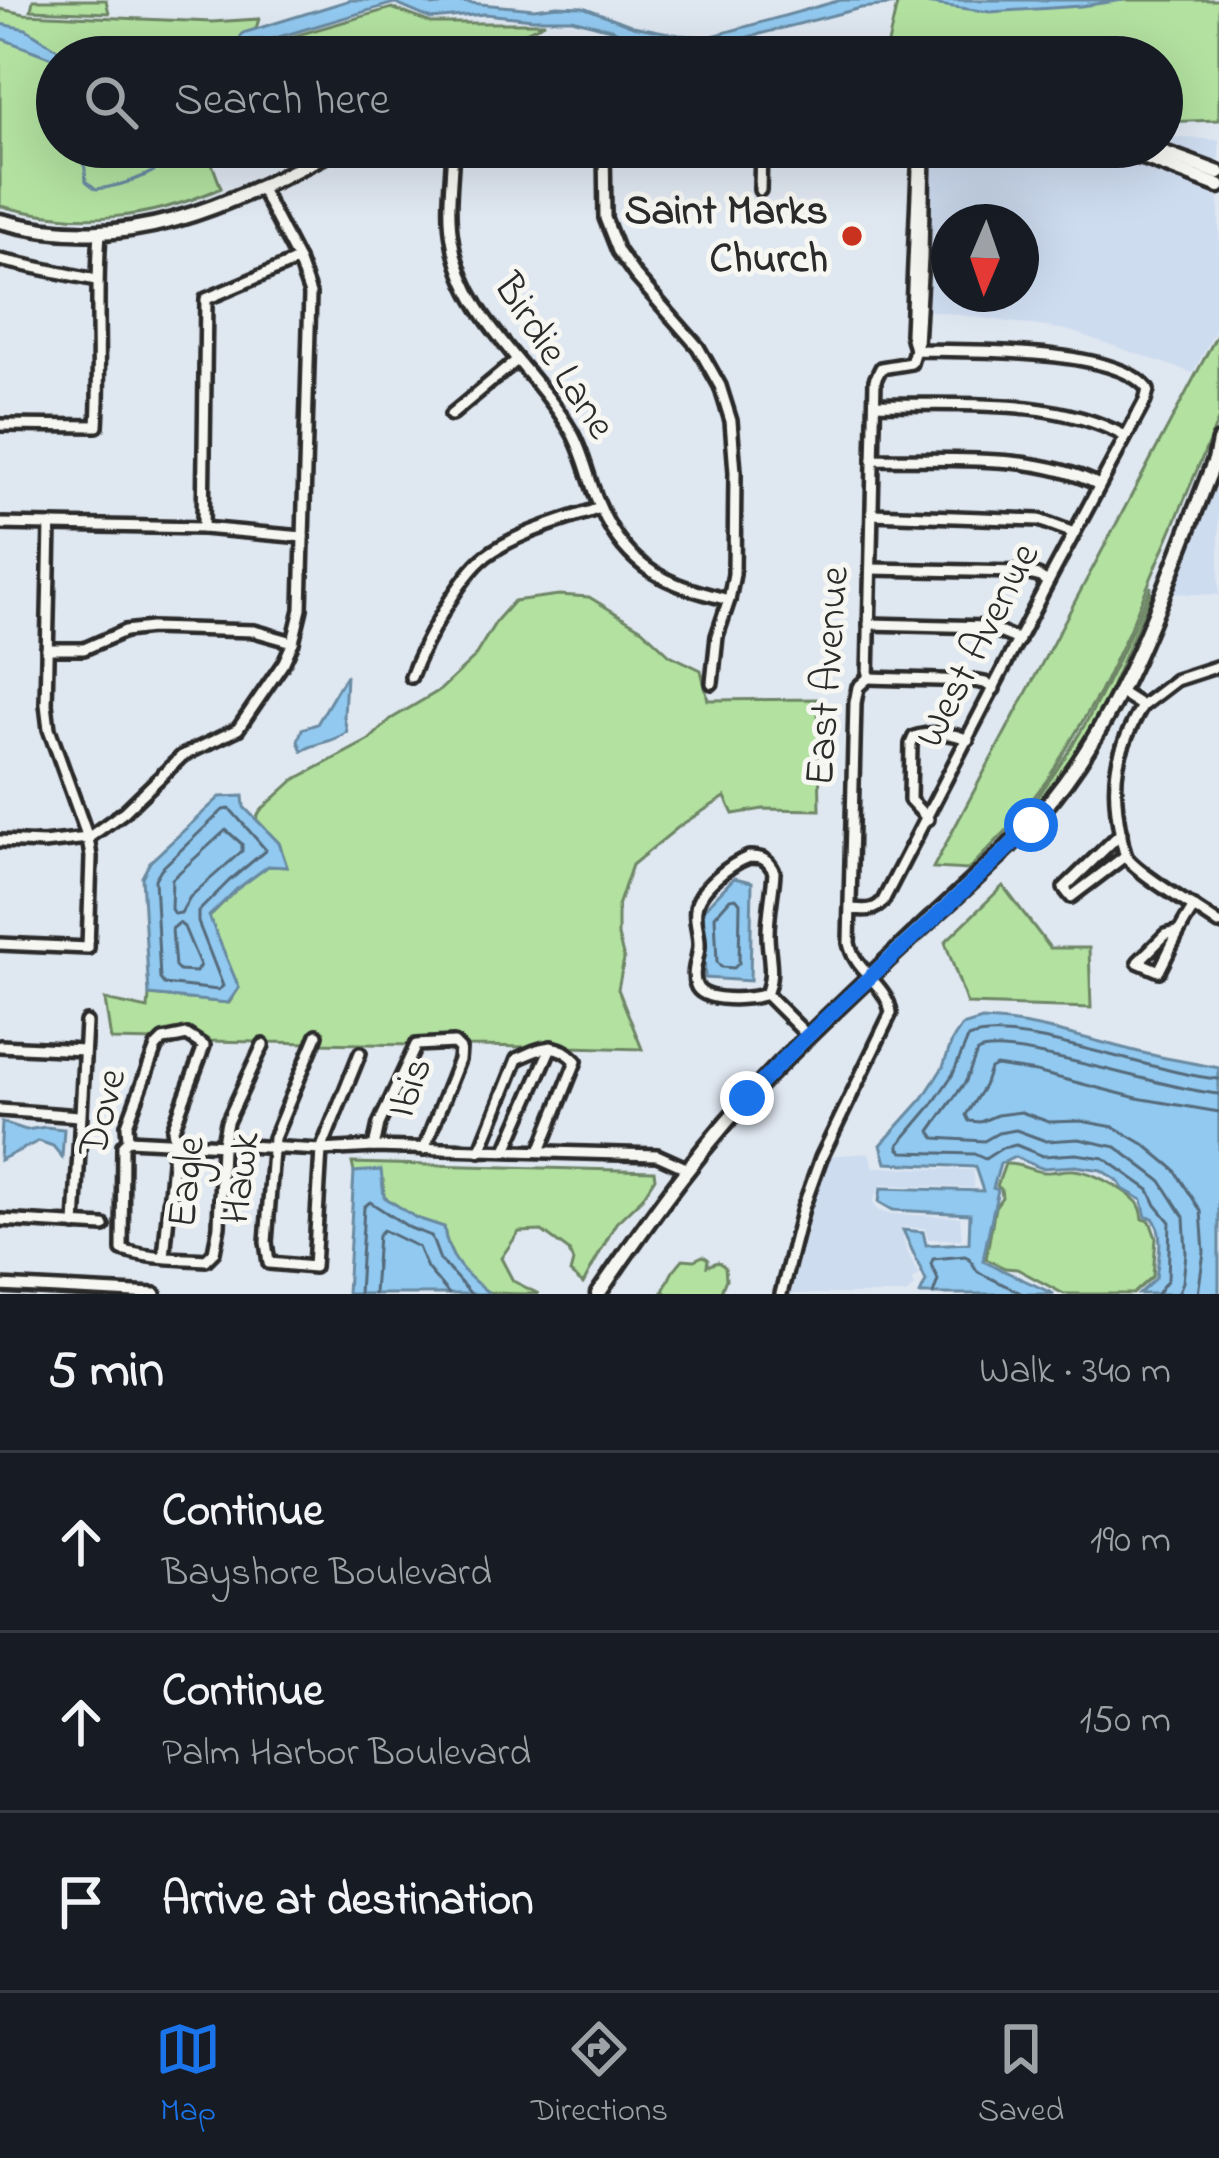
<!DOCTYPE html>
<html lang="en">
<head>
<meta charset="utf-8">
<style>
	body { margin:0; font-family:"Indie Flower",sans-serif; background:#20242c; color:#f1f3f6 }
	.compass { position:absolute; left:931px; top:204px; width:108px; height:108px; border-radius:50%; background:#171b24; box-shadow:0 12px 48px #0002; rotate:182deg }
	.stop { position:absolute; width:36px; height:36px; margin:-27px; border:9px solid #1a73e8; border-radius:50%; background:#fff }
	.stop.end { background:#1a73e8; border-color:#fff; box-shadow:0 3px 12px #0008 }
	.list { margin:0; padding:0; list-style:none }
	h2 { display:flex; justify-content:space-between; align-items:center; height:156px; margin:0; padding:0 48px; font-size:51px }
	h2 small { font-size:39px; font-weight:400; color:#9ea1a6 }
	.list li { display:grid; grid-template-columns:78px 1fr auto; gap:36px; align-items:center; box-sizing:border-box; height:180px; padding:0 48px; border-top:3px solid #363941 }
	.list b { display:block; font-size:45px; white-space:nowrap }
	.list p { margin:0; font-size:39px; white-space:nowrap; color:#9ea1a6 }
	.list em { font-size:39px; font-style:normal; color:#9ea1a6 }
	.icon { flex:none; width:66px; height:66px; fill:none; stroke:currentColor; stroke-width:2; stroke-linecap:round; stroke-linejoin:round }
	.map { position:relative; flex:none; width:1219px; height:1294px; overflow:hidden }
	.search { position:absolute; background:#171b24; box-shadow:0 12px 48px #0002; left:36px; right:36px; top:36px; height:132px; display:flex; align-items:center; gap:30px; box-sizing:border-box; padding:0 42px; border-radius:66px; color:#9ea1a6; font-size:45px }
	.sheet { height:696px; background:#171b24 }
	nav { display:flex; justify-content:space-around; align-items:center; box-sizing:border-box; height:168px; border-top:3px solid #363941; background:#171b24; font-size:33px; color:#9ea1a6 }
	nav a { display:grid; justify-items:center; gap:6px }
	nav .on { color:#1a73e8 }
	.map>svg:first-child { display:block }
	.built { fill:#cedcf0; fill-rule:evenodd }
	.green { fill:#b2e1a0; stroke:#6e8666; stroke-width:3 }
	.water { fill:#92c9f0; stroke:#698aa1; stroke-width:3 }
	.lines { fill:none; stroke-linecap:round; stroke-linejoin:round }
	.shore { stroke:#546a7a; stroke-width:3 }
	.stream { stroke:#698aa1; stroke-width:3 }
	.minor-casing { stroke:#2b2b2b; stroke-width:18 }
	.major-casing { stroke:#2b2b2b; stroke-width:21 }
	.minor { stroke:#f6f6f2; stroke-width:9 }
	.major { stroke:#f6f6f2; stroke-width:12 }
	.route { stroke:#1a73e8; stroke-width:15 }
	.poi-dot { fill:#c8321e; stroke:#f6f6f2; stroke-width:4.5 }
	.labels { text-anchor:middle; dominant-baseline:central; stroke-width:10; stroke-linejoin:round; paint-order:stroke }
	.poi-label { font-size:42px; font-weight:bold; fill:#2b2b2b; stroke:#f6f6f2; text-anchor:end }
	.street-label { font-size:42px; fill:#2b2b2b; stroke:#f6f6f2 }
</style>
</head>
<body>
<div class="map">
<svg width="1219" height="1294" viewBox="0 0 1219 1294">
	<rect width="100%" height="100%" fill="#dfe7f1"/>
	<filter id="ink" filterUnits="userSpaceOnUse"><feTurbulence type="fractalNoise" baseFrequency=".00833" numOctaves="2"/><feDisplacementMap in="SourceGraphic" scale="24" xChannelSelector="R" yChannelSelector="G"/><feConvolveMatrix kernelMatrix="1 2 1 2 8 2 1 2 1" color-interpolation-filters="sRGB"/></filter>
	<g filter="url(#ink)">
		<!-- built -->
		<g class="built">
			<polygon points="1166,137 1219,140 1219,168 1165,147"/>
			<path d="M 928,147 L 1034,147 L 1095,154 L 1162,171 L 1163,168 L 1219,190 L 1219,324 L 1193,373 L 1067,330 L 924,310 ZM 949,222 L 1021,222 L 1021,294 L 949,294 Z"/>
			<polygon points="1219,468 1219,595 1169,593 1218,469"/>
			<polygon points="869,1153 874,1167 973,1170 974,1188 881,1185 873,1202 878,1211 893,1214 960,1217 962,1239 928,1239 925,1228 901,1227 906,1249 919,1275 912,1280 915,1286 906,1294 785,1294 807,1209 826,1156"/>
		</g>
		<!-- green -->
		<g class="green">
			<polygon points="33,0 106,0 109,13 31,10"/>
			<polygon points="898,0 1219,0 1219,120 1162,122 1162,57 885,57"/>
			<polygon points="392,8 431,23 545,23 512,38 507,56 497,53 485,57 425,57 418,52 389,44 349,55 251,57 255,44 273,42"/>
			<path d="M 0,9 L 25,14 L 212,22 L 259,19 L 247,57 L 57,57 L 57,147 L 209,147 L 207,150 L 221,188 C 145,221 80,226 0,206 Z"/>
			<polygon points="1219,331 1219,418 1127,635 1100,692 1048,779 1012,825 968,870 933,868"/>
			<path d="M 1151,586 L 1150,596 L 1101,711 L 1076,760 L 1061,780 L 1023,817 L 990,858 L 985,858 C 1064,778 1108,688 1151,586 Z"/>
			<polygon points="559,595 589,597 642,629 670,655 701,670 708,700 818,699 820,810 763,809 733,814 725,797 681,825 632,865 618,906 618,936 624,959 618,989 642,1049 569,1047 549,1041 534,1047 464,1046 453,1039 414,1039 411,1045 318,1043 322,1033 315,1030 309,1043 268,1042 262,1039 260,1042 205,1041 189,1032 157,1041 111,1040 105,1000 148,1009 149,995 229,1003 239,988 209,917 237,889 268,866 287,867 279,843 256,819 260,811 294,780 369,740 391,719 440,690 473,659 497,620 514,601"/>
			<polygon points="1003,886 1050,948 1089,948 1091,1008 967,1004 945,942"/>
			<path d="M 352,1163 L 654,1171 L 655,1178 L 642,1198 L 616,1223 L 583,1284 L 570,1273 L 573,1262 L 569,1251 L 542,1231 L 519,1232 L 501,1258 L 513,1281 L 539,1294 C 525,1294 501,1294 488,1292 C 465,1282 446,1251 444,1227 L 416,1218 L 384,1197 L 383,1180 L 354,1172 Z"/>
			<path d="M 1005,1164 C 1021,1163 1030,1171 1044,1172 C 1054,1173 1064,1169 1074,1170 C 1091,1171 1124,1189 1136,1201 C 1141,1206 1142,1212 1143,1219 L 1150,1221 L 1156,1238 L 1153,1276 L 1133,1294 L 1064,1294 L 1017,1269 L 1005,1268 L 986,1259 L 995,1207 L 1002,1197 L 1001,1189 L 997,1186 Z"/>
			<polygon points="703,1256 708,1259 707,1266 718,1262 725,1267 726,1279 720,1294 667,1294 663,1291 673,1271 683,1259 694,1260"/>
		</g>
		<!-- water -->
		<g class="water">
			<polygon points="350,0 419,0 433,6 459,2 534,9 557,6 583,7 633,26 679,35 709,37 841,0 1124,0 1081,6 990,12 917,2 861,8 690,52 645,47 614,30 572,19 533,19 485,14 431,19 394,3 272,39 250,40 239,57 229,57 243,33"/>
			<polygon points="0,24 26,29 65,54 97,37 124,37 155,41 171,57 159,57 128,46 99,48 82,57 57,57 57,60 0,38"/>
			<path d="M 346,675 L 344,717 L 347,732 C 333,743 316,742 302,751 L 298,741 L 302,729 L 317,724 Z"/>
			<polygon points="243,796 244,807 279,843 287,867 268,866 237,889 209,916 239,988 228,1003 149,995 142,877 150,862 220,797"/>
			<polygon points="734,878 752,882 750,981 705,978 703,910"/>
			<path d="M 982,1020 C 1037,1022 1089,1040 1143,1053 C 1168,1059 1194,1063 1219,1068 L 1219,1294 L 1139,1294 L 1156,1278 C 1158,1259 1165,1234 1153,1218 L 1146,1217 L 1142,1200 L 1123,1189 L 1118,1181 L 1101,1170 L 1076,1166 L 1041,1168 L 1015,1157 L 1000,1164 L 993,1188 L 998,1190 C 993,1212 987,1237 983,1261 L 1054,1294 L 920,1294 L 926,1281 L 903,1230 L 923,1232 L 926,1245 L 969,1243 L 970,1214 L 893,1210 L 879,1202 L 881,1188 L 983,1191 L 975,1167 L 886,1163 L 881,1145 L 923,1098 L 943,1067 L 952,1041 L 962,1026 Z"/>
			<polygon points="2,1122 26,1130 45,1127 64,1129 62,1157 53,1146 39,1141 0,1160"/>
			<path d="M 381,1170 L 384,1197 L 416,1218 L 444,1227 C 446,1258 467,1276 490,1294 L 347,1294 L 354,1172 Z"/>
		</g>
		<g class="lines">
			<!-- shore -->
			<g class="shore">
				<polygon points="230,809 266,850 229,881 198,912 198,922 223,986 218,990 164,984 160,979 155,879 161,869 223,810"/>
				<polygon points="226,830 242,844 242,851 190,897 181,913 174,914 171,909 172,879"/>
				<polygon points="736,898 740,903 739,963 734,968 721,967 717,962 715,916 730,899"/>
				<polygon points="179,923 184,927 200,965 196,972 179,971 175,967 172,929"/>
				<polyline points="359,1294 364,1207 370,1202 410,1228 431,1236 440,1260 471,1294"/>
				<polyline points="374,1294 378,1235 383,1230 418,1247 427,1268 449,1294"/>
				<polyline points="933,1294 938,1280 931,1264 933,1259 965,1256 969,1258 978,1272 1023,1294"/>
				<path d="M 1157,1294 L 1168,1279 L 1170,1222 L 1156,1205 L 1149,1190 L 1104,1158 L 1076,1154 L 1043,1156 L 1016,1145 L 1002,1148 L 985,1159 L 974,1154 L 903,1152 L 899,1149 L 899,1144 L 932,1105 L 953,1074 L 968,1038 C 1016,1018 1158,1075 1219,1079"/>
				<path d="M 1178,1294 L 1183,1282 L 1186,1253 L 1184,1217 L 1161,1181 L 1116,1147 L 1079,1139 L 1046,1141 L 1016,1130 L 998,1133 L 984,1141 L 935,1138 L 930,1131 L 966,1081 L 977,1052 C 1007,1035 1170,1091 1219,1094"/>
				<polyline points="1198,1294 1204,1252 1201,1211 1174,1169 1145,1145 1114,1127 1081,1121 1049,1122 1021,1112 997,1115 980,1122 969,1121 966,1115 984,1086 990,1069 996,1066 1036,1072 1137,1098 1219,1112"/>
			</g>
			<!-- stream -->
			<path class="stream" d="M 83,147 L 86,181 L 96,189 C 132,185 161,171 189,147"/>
			<defs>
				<g id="minor">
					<path d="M 453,147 C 452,177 447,209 452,239 C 463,318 533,366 571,431 C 585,455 589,484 601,509 C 628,570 668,585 729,600"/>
					<polyline points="604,147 605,218 618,251 635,275 698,347 720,386 731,421 735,472 734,574 729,600 717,636 712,683"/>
					<polyline points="760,190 761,147"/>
					<polyline points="0,260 96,280"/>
					<polyline points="917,344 922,258 924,147"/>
					<polyline points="915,350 911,334 919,147"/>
					<path d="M 875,404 C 956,406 1052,396 1125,436"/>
					<polyline points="451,415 517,360"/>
					<path d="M 0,425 L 97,426 C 101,362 95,297 100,233"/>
					<path d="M 873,459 C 944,461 1036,452 1099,485"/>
					<polyline points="872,514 1039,520 1074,533"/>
					<polyline points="0,524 203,528 303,537"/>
					<polyline points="203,528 206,299 298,260"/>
					<polyline points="871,569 1020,572 1038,576 1048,582"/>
					<polyline points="869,624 987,627 1019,640"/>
					<polyline points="47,649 84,649 125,631 151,628 254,631 293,642"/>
					<path d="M 411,677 C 423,644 459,577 486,556 C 518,532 563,521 600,508"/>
					<polyline points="868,678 974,681 985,683 994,689"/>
					<polyline points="1120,692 1142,706 1176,680 1219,666"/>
					<path d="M 1142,706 C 1116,752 1110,778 1120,831 C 1122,840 1123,851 1127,858 C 1141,876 1198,909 1219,924"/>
					<path d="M 928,819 L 910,800 L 911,744 L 914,737 C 930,732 953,732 968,740"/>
					<polyline points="1121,833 1064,888 1071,897 1125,856"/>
					<polyline points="0,841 43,843 88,838 124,812 182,756 238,729 284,662 293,642 301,609 310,294 298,260 260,187"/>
					<path d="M 749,857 C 762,857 768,859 774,872 C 773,892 768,913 768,934 C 768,956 775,973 766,994 C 751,1000 702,1003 696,985 C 691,973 698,959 699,947 C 700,934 694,922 696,909 C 698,889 730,864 749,857 Z"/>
					<path d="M 1176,932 L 1165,935 L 1138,962 L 1159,971 C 1171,948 1179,928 1194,907"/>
					<polyline points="0,944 88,948 91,857 88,838 49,729 46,704 50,525"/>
					<polyline points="766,994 808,1036"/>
					<polyline points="317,1035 274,1138 266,1242 269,1263 314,1267 321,1150 360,1053"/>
					<polyline points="0,1046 84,1050"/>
					<polyline points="0,1110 79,1116"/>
					<polyline points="128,1140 321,1150 374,1147 657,1155 686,1168"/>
					<polyline points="374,1147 379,1124 416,1045 454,1043 460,1049 459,1060 424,1149"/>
					<polyline points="506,1150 551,1047"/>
					<path d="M 480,1151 L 517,1059 C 542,1047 556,1040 576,1061 L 540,1151"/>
					<polyline points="0,1220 104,1226"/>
					<polyline points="75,1225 86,1022"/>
					<path d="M 164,1257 L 175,1141 L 173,1129 L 204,1046 L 187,1035 L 163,1040 L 156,1047 L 127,1125 L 128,1140 L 123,1145 L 122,1250 C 149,1259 178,1258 206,1260 L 214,1252 L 219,1226 L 222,1147 L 227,1122 L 263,1045"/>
					<polyline points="0,1286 155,1294"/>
					<path d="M 781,1294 L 803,1208 L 821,1158 L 891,1013 C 887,984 855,972 849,943 L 855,703 L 858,687 L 868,678 L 875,380 L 881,368 L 911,363 L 915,350 C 966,351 1119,347 1148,390 L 1145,401 L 1048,582 L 883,901 C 874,912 864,910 851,909"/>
				</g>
				<g id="major">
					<polyline points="1100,147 1146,158 1219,186"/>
					<polyline points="1148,147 1219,173"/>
					<path d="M 0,221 C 131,256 228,205 341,147"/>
					<path d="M 598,1294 C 652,1215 706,1139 773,1071 C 824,1019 878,969 931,919 C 979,875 1026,835 1065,782 C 1135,687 1171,569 1215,460 L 1219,441"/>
				</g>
			</defs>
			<!-- minor casing -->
			<use href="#minor" class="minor-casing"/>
			<!-- major casing -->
			<use href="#major" class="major-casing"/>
			<!-- minor -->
			<use href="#minor" class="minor"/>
			<!-- major -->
			<use href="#major" class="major"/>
		</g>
	</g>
	<g class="lines" filter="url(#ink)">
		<!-- route -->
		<path class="route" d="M 747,1098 C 836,1001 940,919 1031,825"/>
	</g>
	<!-- markers -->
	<circle class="poi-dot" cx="852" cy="236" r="12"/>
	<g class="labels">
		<!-- poi labels -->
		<g class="poi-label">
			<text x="828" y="212">Saint Marks<tspan x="828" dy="48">Church</tspan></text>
		</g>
		<!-- street labels -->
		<g class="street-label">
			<text transform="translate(553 357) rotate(57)">Birdie Lane</text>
			<text transform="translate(979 646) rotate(-63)">West Avenue</text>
			<text transform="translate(829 676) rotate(-86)">East Avenue</text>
			<text transform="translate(411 1088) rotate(-70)">Ibis</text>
			<text transform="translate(104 1113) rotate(-76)">Dove</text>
			<text transform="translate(242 1178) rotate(-83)">Hawk</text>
			<text transform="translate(188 1182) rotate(-84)">Eagle</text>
		</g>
	</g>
</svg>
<svg class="compass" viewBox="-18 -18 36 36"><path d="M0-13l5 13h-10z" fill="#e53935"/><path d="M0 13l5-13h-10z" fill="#9ea1a6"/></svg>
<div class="stop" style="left:1031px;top:825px"></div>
<div class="stop end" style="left:747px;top:1098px"></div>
<div class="search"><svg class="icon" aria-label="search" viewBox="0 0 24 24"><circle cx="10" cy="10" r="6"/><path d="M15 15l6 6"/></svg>Search here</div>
</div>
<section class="sheet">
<h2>5 min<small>Walk · 340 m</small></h2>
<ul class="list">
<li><svg class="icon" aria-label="ahead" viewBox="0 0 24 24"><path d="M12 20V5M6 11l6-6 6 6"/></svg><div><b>Continue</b><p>Bayshore Boulevard</p></div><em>190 m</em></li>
<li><svg class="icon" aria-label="ahead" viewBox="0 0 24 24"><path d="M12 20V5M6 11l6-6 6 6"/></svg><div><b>Continue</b><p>Palm Harbor Boulevard</p></div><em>150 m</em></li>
<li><svg class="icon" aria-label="arrive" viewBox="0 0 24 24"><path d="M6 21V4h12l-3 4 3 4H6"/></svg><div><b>Arrive at destination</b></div></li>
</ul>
</section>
<nav>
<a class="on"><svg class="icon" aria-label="map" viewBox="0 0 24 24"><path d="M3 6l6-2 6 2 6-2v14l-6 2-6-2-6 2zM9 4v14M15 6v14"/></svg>Map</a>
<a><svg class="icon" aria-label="directions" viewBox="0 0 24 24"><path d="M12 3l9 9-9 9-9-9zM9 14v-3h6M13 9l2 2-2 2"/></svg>Directions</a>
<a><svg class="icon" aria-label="saved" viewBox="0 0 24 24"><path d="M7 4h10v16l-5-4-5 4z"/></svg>Saved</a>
</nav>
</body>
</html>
